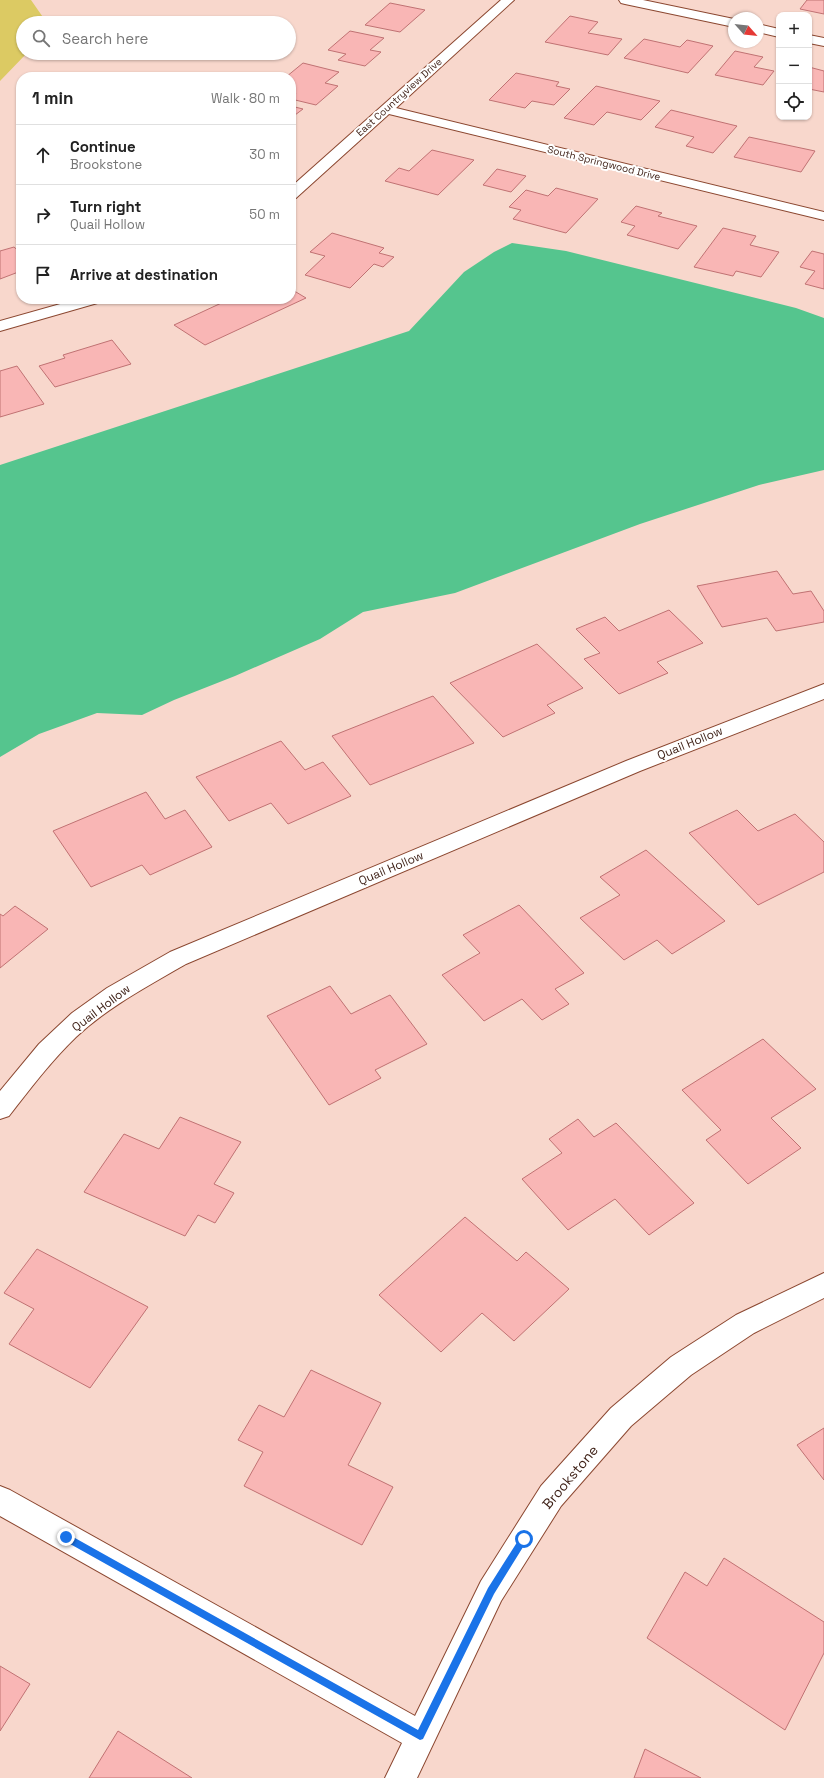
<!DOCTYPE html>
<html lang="en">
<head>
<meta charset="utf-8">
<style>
	body { margin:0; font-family:"Space Grotesk",sans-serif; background:#f6f6f6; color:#222 }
	.controls { position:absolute; right:12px; top:12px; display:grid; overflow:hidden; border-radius:8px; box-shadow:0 1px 3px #0004 }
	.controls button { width:36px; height:36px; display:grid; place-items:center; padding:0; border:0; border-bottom:1px solid #e0e0e0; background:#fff; color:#222; font:20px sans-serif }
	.compass { position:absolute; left:728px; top:12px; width:36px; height:36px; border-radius:50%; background:#fff; box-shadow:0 1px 3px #0004; rotate:117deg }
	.stop { position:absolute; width:12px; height:12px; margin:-9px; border:3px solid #1a73e8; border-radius:50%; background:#fff }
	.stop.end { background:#1a73e8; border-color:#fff; box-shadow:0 1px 4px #0008 }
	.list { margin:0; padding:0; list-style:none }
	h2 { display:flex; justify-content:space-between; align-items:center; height:52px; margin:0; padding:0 16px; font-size:17px }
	h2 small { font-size:13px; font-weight:400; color:#767676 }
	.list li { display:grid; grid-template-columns:26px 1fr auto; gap:12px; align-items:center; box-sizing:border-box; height:60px; padding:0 16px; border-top:1px solid #e0e0e0 }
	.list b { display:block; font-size:15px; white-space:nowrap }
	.list p { margin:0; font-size:13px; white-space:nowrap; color:#767676 }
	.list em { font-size:13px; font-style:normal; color:#767676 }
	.icon { flex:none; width:22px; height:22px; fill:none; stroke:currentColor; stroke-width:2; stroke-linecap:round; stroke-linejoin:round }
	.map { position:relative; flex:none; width:824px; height:1778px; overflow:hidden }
	.search { position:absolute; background:#fff; box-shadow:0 1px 3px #0004; left:16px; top:16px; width:280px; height:44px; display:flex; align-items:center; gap:10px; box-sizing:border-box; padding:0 14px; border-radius:22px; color:#767676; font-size:15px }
	.panel { position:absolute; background:#fff; box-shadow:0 1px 3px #0004; left:16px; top:72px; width:280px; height:232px; border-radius:16px }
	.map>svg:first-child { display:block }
	.green { fill:#dcca63 }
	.water { fill:#55c58e }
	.building { fill:#f9b6b5; stroke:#c07273 }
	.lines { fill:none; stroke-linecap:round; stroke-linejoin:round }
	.street-casing { stroke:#8b4730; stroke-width:2 }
	.street { fill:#fff; fill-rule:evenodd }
	.route { fill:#1a73e8 }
	.labels { text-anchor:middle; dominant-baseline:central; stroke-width:4; stroke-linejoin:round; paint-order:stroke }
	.far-street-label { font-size:10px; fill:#3b1d13; stroke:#fff }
	.street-label { font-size:12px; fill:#3b1d13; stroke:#fff }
	.near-street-label { font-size:14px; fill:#3b1d13; stroke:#fff }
</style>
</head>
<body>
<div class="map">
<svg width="824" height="1778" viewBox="0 0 824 1778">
	<rect width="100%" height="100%" fill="#f8d7cc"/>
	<!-- green -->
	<polygon class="green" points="0,0 31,0 47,23 23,23 23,53 27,53 0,81"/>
	<!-- water -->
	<polygon class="water" points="512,243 566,251 796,308 824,318 824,470 759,485 640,524 455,593 363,612 320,639 235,676 174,700 142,715 97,713 39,734 0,757 0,465 409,331 464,272 494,252"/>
	<!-- building -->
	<g class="building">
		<polygon points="807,0 824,0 824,14 800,9"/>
		<polygon points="390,3 425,10 400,32 365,25"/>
		<polygon points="570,16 598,22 588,33 622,39 608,55 545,42"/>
		<polygon points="350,31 384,38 370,50 381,52 365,66 338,60 346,54 328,50"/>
		<polygon points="644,39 680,47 687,40 713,46 688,73 624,58"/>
		<polygon points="735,51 763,57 754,67 774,71 763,85 715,75"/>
		<polygon points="303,63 339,72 325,83 338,86 316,105 291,99 296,93 291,92 291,77 286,77"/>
		<polygon points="809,67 824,71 824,92 809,89"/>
		<polygon points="516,73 559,82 556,86 570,89 554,105 532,101 525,108 489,100"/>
		<polygon points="596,86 660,101 641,120 607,112 594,125 564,118"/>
		<polygon points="291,106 303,109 291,118"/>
		<polygon points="671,110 737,126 713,153 686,146 694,137 655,127"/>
		<polygon points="749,137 815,151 801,172 734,157"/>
		<polygon points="432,150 474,160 438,195 385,181 399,168 409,171"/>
		<polygon points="497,169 526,176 511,192 483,185"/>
		<polygon points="556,188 598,199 566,233 513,219 521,210 509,207 526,190 548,196"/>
		<polygon points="636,206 662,213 658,216 697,226 678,249 627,235 635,226 621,222"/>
		<polygon points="723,228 756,236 750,245 779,252 761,277 736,271 733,276 694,267"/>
		<polygon points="332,233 384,248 379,253 394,257 383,267 374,264 350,288 305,275 325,256 310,252"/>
		<polygon points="14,247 21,253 21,271 0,279 0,251"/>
		<polygon points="812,251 824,254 824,289 805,284 815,271 800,267"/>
		<polygon points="291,289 306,298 205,345 174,325 230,299 291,299"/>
		<polygon points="112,340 131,364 55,387 39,366 65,358 63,355"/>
		<polygon points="17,366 44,404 0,417 0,371"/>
		<polygon points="777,571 793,594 811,591 824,611 824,622 776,631 767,618 722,627 697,586"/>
		<polygon points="669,610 703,643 657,662 668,673 619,694 584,659 600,653 576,629 605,617 619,631"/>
		<polygon points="537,644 583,688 547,705 555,713 503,737 450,683"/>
		<polygon points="433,696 474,743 370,785 332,736"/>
		<polygon points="281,741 305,770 323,762 351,796 288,824 271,803 229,821 196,777"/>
		<polygon points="146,792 165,819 185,810 212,847 150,875 142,865 91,887 53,831"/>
		<polygon points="737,810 758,831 795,814 824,842 824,872 758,905 689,833"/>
		<polygon points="646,850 725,921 672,954 657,940 624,960 580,918 620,895 600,877"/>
		<polygon points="519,905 584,973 555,989 569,1004 542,1020 522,999 484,1021 442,975 480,953 463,935"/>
		<polygon points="15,906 48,929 0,968 0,914 3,916"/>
		<polygon points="330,986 351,1014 390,995 427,1044 375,1070 381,1078 329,1105 267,1016"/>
		<polygon points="763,1039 816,1089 771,1118 801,1148 748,1184 706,1140 721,1130 682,1090"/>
		<polygon points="180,1117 241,1142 214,1184 234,1193 215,1223 198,1215 185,1236 84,1192 124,1134 159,1149"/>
		<polygon points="578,1119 594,1137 616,1123 694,1203 649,1235 615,1199 568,1230 522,1179 562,1153 549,1139"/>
		<polygon points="465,1217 517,1261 526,1252 569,1289 514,1341 482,1313 441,1352 379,1295"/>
		<polygon points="37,1249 148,1307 90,1388 9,1344 34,1309 4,1293"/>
		<polygon points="311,1370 381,1403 348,1465 393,1487 362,1545 244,1486 263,1452 238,1440 259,1405 284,1417"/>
		<polygon points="824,1428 824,1480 797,1445"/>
		<polygon points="724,1558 824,1622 824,1653 785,1730 647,1638 685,1572 707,1586"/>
		<polygon points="0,1666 30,1684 0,1731"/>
		<polygon points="118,1731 192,1778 89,1778"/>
		<polygon points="645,1749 701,1778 634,1778"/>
	</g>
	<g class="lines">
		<defs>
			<g id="street">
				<polygon points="501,0 514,0 396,108 824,212 824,220 389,114 296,198 291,199 291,187"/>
				<polygon points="619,0 643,0 734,19 734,27 625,4 621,3"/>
				<polygon points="758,24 779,29 779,37 758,32"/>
				<polygon points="809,35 824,38 824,46 809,43"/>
				<polygon points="78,299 103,299 101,302 0,331 0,321"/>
				<path d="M 824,684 L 824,699 L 640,771 L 186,964 C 148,986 108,1007 76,1037 C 51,1061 30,1089 9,1116 L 0,1119 L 0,1091 L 39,1044 L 72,1013 L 107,988 L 170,952 L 626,761 Z"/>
				<polygon points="824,1273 824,1298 754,1333 691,1375 631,1426 561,1506 501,1601 417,1778 385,1778 402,1743 0,1516 0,1486 10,1490 415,1716 481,1581 541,1486 611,1408 671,1357 736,1315"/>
			</g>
		</defs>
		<!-- street casing -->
		<use href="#street" class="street-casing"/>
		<!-- street -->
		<use href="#street" class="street"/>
	</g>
	<!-- route -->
	<polygon class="route" points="66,1533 418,1730 488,1588 521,1536 524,1535 527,1536 528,1539 494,1594 423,1739 420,1740 63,1540 62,1537 63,1534"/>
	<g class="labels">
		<!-- far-street labels -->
		<g class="far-street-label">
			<text transform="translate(399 97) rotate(-42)">East Countryview Drive</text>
			<text transform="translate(604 163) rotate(14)">South Springwood Drive</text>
		</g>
		<!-- street labels -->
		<g class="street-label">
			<text transform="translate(690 743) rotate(-22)">Quail Hollow</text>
			<text transform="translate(391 868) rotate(-23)">Quail Hollow</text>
			<text transform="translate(101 1008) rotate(-37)">Quail Hollow</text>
		</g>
		<!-- near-street labels -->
		<g class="near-street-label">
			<text transform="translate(570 1477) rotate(-50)">Brookstone</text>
		</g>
	</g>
</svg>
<div class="controls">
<button>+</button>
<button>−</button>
<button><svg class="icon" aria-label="locate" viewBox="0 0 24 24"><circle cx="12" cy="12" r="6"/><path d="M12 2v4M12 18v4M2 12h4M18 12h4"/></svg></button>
</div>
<svg class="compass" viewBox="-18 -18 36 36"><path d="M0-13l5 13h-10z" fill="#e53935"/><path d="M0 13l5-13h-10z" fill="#767676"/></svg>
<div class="stop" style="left:524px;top:1539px"></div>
<div class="stop end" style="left:66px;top:1537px"></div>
<div class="search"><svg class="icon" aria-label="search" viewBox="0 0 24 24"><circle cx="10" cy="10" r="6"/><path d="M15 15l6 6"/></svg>Search here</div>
<section class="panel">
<h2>1 min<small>Walk · 80 m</small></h2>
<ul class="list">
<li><svg class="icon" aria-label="ahead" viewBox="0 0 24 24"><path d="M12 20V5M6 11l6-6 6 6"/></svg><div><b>Continue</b><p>Brookstone</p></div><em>30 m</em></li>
<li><svg class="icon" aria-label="right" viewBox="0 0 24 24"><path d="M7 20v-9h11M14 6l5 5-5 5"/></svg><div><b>Turn right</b><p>Quail Hollow</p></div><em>50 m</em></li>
<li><svg class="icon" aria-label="arrive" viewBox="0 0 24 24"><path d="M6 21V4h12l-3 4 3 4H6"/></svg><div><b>Arrive at destination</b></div></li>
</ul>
</section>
</div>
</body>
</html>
